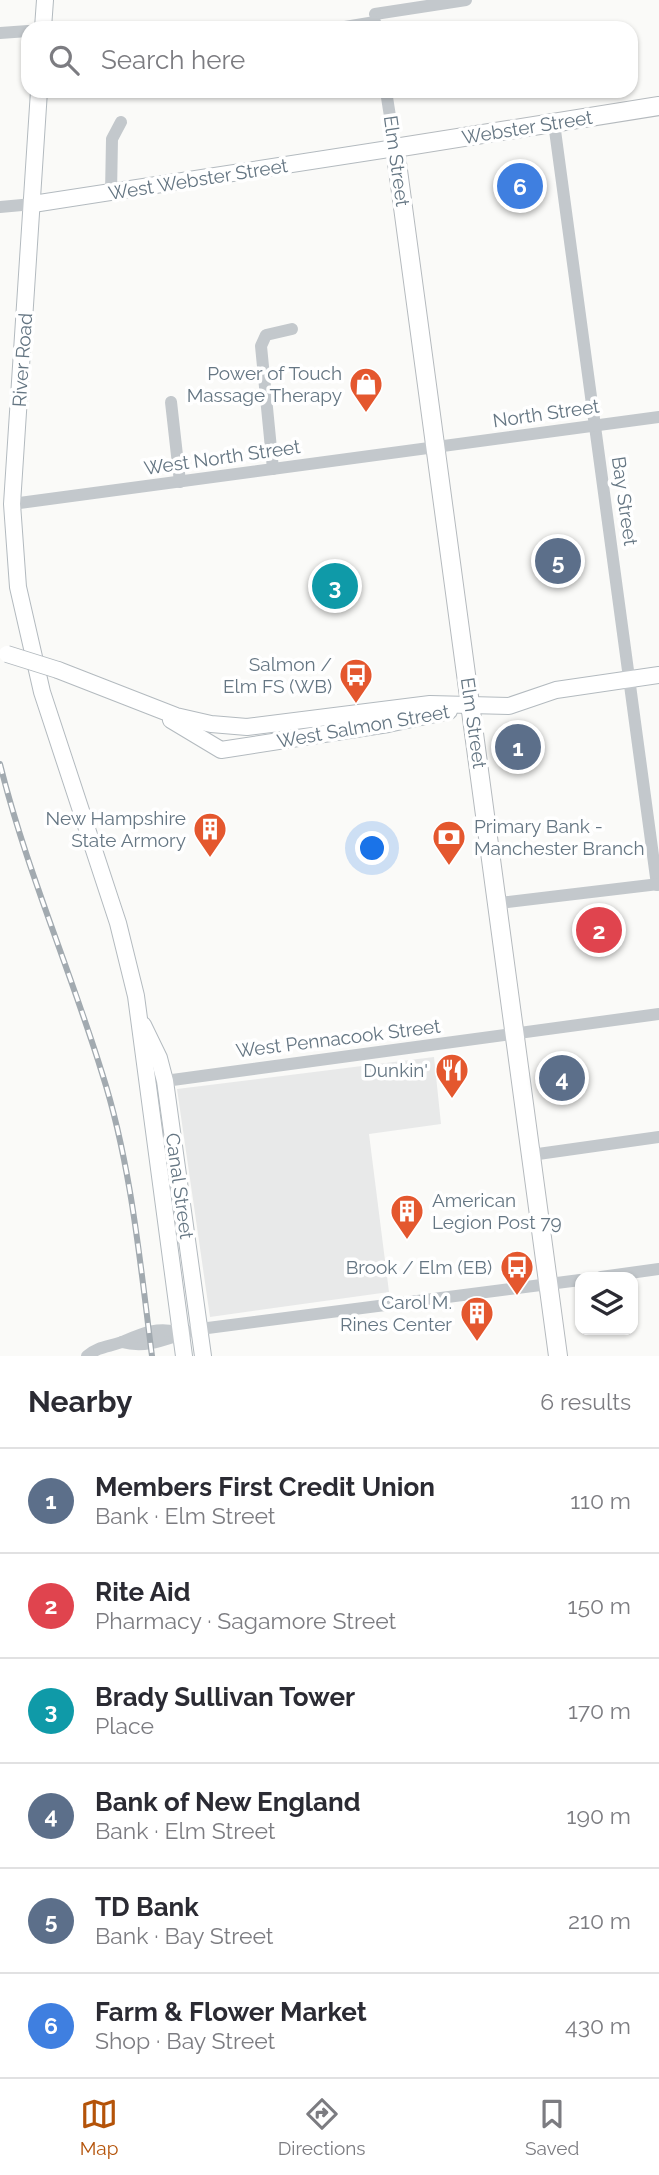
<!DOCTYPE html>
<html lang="en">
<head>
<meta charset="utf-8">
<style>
	body { margin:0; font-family:Raleway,sans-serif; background:#f7f7f7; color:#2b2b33 }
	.controls { position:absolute; right:21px; bottom:21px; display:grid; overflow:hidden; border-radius:14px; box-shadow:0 2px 5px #0004 }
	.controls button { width:63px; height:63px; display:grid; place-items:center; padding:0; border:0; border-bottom:2px solid #e1e1e2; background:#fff; color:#2b2b33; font:35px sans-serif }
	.you { position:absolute; left:373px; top:849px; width:24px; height:24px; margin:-18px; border:5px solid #fff; border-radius:50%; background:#1a73e8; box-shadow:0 0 0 10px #1a73e833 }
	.badge { display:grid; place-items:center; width:46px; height:46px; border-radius:50%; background:#b45309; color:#fff; font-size:23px; font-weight:700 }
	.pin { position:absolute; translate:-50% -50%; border:4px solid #fff; box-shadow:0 2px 7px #0006 }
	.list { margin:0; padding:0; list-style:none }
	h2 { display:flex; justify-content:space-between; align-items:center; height:91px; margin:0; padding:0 28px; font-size:30px }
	h2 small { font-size:23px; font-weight:400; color:#7c7c81 }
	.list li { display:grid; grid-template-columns:46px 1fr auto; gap:21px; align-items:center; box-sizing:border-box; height:105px; padding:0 28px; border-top:2px solid #e1e1e2 }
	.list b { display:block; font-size:26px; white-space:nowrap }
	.list p { margin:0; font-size:23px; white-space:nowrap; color:#7c7c81 }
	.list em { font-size:23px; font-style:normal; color:#7c7c81 }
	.icon { flex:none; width:38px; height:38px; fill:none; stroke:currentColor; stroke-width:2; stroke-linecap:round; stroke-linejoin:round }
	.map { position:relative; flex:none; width:659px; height:1356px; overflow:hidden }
	.search { position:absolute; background:#fff; box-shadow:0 2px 5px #0004; left:21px; right:21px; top:21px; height:77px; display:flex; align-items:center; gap:18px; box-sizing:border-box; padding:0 24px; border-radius:21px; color:#7c7c81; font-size:26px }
	.sheet { height:721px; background:#fff }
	nav { display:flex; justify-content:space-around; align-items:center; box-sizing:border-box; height:98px; border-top:2px solid #e1e1e2; background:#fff; font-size:19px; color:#7c7c81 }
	nav a { display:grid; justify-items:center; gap:4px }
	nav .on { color:#b45309 }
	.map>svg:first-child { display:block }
	.built { fill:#e8e9e9 }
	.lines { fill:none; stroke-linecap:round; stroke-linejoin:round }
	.secondary-casing { stroke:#b3babf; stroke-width:18 }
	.primary-casing { stroke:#b5babe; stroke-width:20 }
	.street { stroke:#c3c8cc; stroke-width:12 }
	.secondary { stroke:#fff; stroke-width:16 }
	.primary { stroke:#fff; stroke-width:18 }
	.rail-casing { stroke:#a2aab0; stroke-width:6 }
	.rail { stroke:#fff; stroke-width:3.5; stroke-dasharray:10; stroke-linecap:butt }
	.secondary-bridge-casing { stroke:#b3babf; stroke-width:18; stroke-linecap:butt }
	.secondary-bridge { stroke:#fff; stroke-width:16 }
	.labels { text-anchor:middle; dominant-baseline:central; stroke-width:7; stroke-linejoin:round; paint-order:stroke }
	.street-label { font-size:19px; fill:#657683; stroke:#fff }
	.poi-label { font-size:19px; fill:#657683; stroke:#fff; text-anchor:end }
</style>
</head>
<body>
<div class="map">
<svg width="659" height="1356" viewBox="0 0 659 1356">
	<rect width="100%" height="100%" fill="#fafaf8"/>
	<!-- built -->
	<polygon class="built" points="434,1057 441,1124 369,1134 389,1292 210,1317 177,1089"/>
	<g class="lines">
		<defs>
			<g id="secondary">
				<polyline points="43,28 45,0"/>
				<polyline points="39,91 12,504 18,587 42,692 118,923 136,996 184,1356"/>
				<polyline points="33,204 395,148"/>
				<polyline points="58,670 176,716 211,724 247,727 430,704 509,706 556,690 659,675"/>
				<polyline points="171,720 221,750 388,724 449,711"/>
				<polyline points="143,1025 159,1058 165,1081 203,1356"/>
			</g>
			<polyline id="primary" points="558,1356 395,148 659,106"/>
		</defs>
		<!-- secondary casing -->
		<use href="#secondary" class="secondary-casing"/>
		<!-- primary casing -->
		<use href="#primary" class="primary-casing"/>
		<!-- street -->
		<g class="street">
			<polyline points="375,14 466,0"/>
			<polyline points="339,28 375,22"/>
			<polyline points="0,33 28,31"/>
			<polyline points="386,91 395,148"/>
			<polyline points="554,123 657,885"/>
			<polyline points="111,193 112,139 121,122"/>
			<polyline points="0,207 33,204"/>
			<polyline points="171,402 180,482"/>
			<polyline points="273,469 261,346 266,335 292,329"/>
			<polyline points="12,504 659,417"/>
			<polyline points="499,903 659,884"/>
			<polyline points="165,1081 659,1014"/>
			<polyline points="531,1155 659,1137"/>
			<polyline points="601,1277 659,1269"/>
			<path d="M 122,1342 C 151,1350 172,1335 200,1329 L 580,1280"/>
			<path d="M 87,1356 C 99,1346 109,1347 122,1342 C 143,1333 158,1326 181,1333"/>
		</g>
		<!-- secondary -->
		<use href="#secondary" class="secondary"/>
		<!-- primary -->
		<use href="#primary" class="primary"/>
		<defs>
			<path id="rail" d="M 0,764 C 26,869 70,969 102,1073 C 131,1163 140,1262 152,1356"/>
		</defs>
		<!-- rail casing -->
		<use href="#rail" class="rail-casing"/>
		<!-- rail -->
		<use href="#rail" class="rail"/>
		<defs>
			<polyline id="secondary-bridge" points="7,654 58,670"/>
		</defs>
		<!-- secondary-bridge casing -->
		<use href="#secondary-bridge" class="secondary-bridge-casing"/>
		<!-- secondary-bridge -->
		<use href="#secondary-bridge" class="secondary-bridge"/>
	</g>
	<!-- icons -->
	<defs>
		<symbol id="shop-pin" viewBox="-11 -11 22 30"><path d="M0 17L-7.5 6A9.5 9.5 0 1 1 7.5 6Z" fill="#e4572e" stroke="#fff"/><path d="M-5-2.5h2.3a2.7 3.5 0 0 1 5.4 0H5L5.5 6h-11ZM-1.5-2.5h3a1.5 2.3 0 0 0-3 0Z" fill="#fff"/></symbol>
		<symbol id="bus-pin" viewBox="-11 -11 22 30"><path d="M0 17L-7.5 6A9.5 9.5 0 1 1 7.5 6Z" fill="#e4572e" stroke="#fff"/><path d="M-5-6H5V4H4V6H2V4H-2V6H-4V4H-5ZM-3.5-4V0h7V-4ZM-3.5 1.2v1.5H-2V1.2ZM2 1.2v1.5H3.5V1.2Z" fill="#fff"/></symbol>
		<symbol id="building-pin" viewBox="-11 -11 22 30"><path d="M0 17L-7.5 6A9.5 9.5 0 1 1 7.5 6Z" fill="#e4572e" stroke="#fff"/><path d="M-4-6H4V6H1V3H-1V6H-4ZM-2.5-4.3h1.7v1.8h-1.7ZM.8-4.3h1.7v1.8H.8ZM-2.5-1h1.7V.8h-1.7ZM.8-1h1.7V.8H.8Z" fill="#fff"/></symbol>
		<symbol id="bank-pin" viewBox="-11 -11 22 30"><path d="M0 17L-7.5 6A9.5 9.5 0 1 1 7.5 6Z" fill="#e4572e" stroke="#fff"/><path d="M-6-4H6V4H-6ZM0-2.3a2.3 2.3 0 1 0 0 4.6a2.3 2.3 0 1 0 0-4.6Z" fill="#fff"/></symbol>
		<symbol id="restaurant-pin" viewBox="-11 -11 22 30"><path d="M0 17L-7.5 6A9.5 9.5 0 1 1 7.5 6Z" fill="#e4572e" stroke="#fff"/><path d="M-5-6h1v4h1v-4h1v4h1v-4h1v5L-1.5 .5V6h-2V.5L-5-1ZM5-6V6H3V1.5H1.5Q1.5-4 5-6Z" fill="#fff"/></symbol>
	</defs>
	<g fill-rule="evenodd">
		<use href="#shop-pin" x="347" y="365" width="38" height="52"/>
		<use href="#bus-pin" x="337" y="656" width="38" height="52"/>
		<use href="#building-pin" x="191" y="810" width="38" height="52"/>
		<use href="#bank-pin" x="430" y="818" width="38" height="52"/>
		<use href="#restaurant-pin" x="433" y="1051" width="38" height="52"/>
		<use href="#building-pin" x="388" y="1192" width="38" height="52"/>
		<use href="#bus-pin" x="498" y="1248" width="38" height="52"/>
		<use href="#building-pin" x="458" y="1294" width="38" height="52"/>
	</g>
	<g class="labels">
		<!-- street labels -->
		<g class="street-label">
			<text transform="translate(527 127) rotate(-9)">Webster Street</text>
			<text transform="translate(397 161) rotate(82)">Elm Street</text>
			<text transform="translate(198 179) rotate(-9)">West Webster Street</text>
			<text transform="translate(22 360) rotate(-86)">River Road</text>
			<text transform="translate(546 413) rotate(-8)">North Street</text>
			<text transform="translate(222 457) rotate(-8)">West North Street</text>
			<text transform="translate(625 501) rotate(82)">Bay Street</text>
			<text transform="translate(474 723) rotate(82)">Elm Street</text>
			<text transform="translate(363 726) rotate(-10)">West Salmon Street</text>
			<text transform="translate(338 1038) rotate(-7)">West Pennacook Street</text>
			<text transform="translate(180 1186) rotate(82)">Canal Street</text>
		</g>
		<!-- poi labels -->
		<g class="poi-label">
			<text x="342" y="373">Power of Touch<tspan x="342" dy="22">Massage Therapy</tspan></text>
			<text x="332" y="664">Salmon /<tspan x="332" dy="22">Elm FS (WB)</tspan></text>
			<text x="186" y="818">New Hampshire<tspan x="186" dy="22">State Armory</tspan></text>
			<text x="474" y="826" text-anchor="start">Primary Bank -<tspan x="474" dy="22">Manchester Branch</tspan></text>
			<text x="428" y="1070">Dunkin'</text>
			<text x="432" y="1200" text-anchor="start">American<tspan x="432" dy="22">Legion Post 79</tspan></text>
			<text x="492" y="1267">Brook / Elm (EB)</text>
			<text x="452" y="1302">Carol M.<tspan x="452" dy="22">Rines Center</tspan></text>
		</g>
	</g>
</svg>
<div class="controls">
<button><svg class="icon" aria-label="layers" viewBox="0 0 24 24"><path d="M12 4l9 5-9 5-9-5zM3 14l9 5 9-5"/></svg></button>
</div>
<div class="you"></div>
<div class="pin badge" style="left:518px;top:747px;background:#5c6f8a">1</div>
<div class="pin badge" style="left:599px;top:930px;background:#e0444e">2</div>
<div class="pin badge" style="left:335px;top:586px;background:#0f9aa8">3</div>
<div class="pin badge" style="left:562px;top:1078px;background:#5c6f8a">4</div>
<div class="pin badge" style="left:558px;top:561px;background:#5c6f8a">5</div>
<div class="pin badge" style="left:520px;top:186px;background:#3f7fe0">6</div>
<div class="search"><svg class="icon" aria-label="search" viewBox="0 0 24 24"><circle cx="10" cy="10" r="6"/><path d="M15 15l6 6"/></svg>Search here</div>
</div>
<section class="sheet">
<h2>Nearby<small>6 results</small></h2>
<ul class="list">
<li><span class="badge" style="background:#5c6f8a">1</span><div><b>Members First Credit Union</b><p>Bank · Elm Street</p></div><em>110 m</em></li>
<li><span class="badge" style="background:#e0444e">2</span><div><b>Rite Aid</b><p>Pharmacy · Sagamore Street</p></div><em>150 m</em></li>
<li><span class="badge" style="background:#0f9aa8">3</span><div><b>Brady Sullivan Tower</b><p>Place</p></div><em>170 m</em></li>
<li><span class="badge" style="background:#5c6f8a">4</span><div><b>Bank of New England</b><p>Bank · Elm Street</p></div><em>190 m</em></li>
<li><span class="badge" style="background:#5c6f8a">5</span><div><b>TD Bank</b><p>Bank · Bay Street</p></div><em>210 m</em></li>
<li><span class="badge" style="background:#3f7fe0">6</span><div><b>Farm &amp; Flower Market</b><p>Shop · Bay Street</p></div><em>430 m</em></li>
</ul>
</section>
<nav>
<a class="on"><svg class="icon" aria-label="map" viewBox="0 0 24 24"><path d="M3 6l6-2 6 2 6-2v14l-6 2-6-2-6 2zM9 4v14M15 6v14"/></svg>Map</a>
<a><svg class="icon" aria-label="directions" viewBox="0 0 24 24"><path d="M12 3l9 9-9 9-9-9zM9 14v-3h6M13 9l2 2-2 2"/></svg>Directions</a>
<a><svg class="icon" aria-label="saved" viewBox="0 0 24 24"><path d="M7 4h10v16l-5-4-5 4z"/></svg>Saved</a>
</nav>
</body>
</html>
